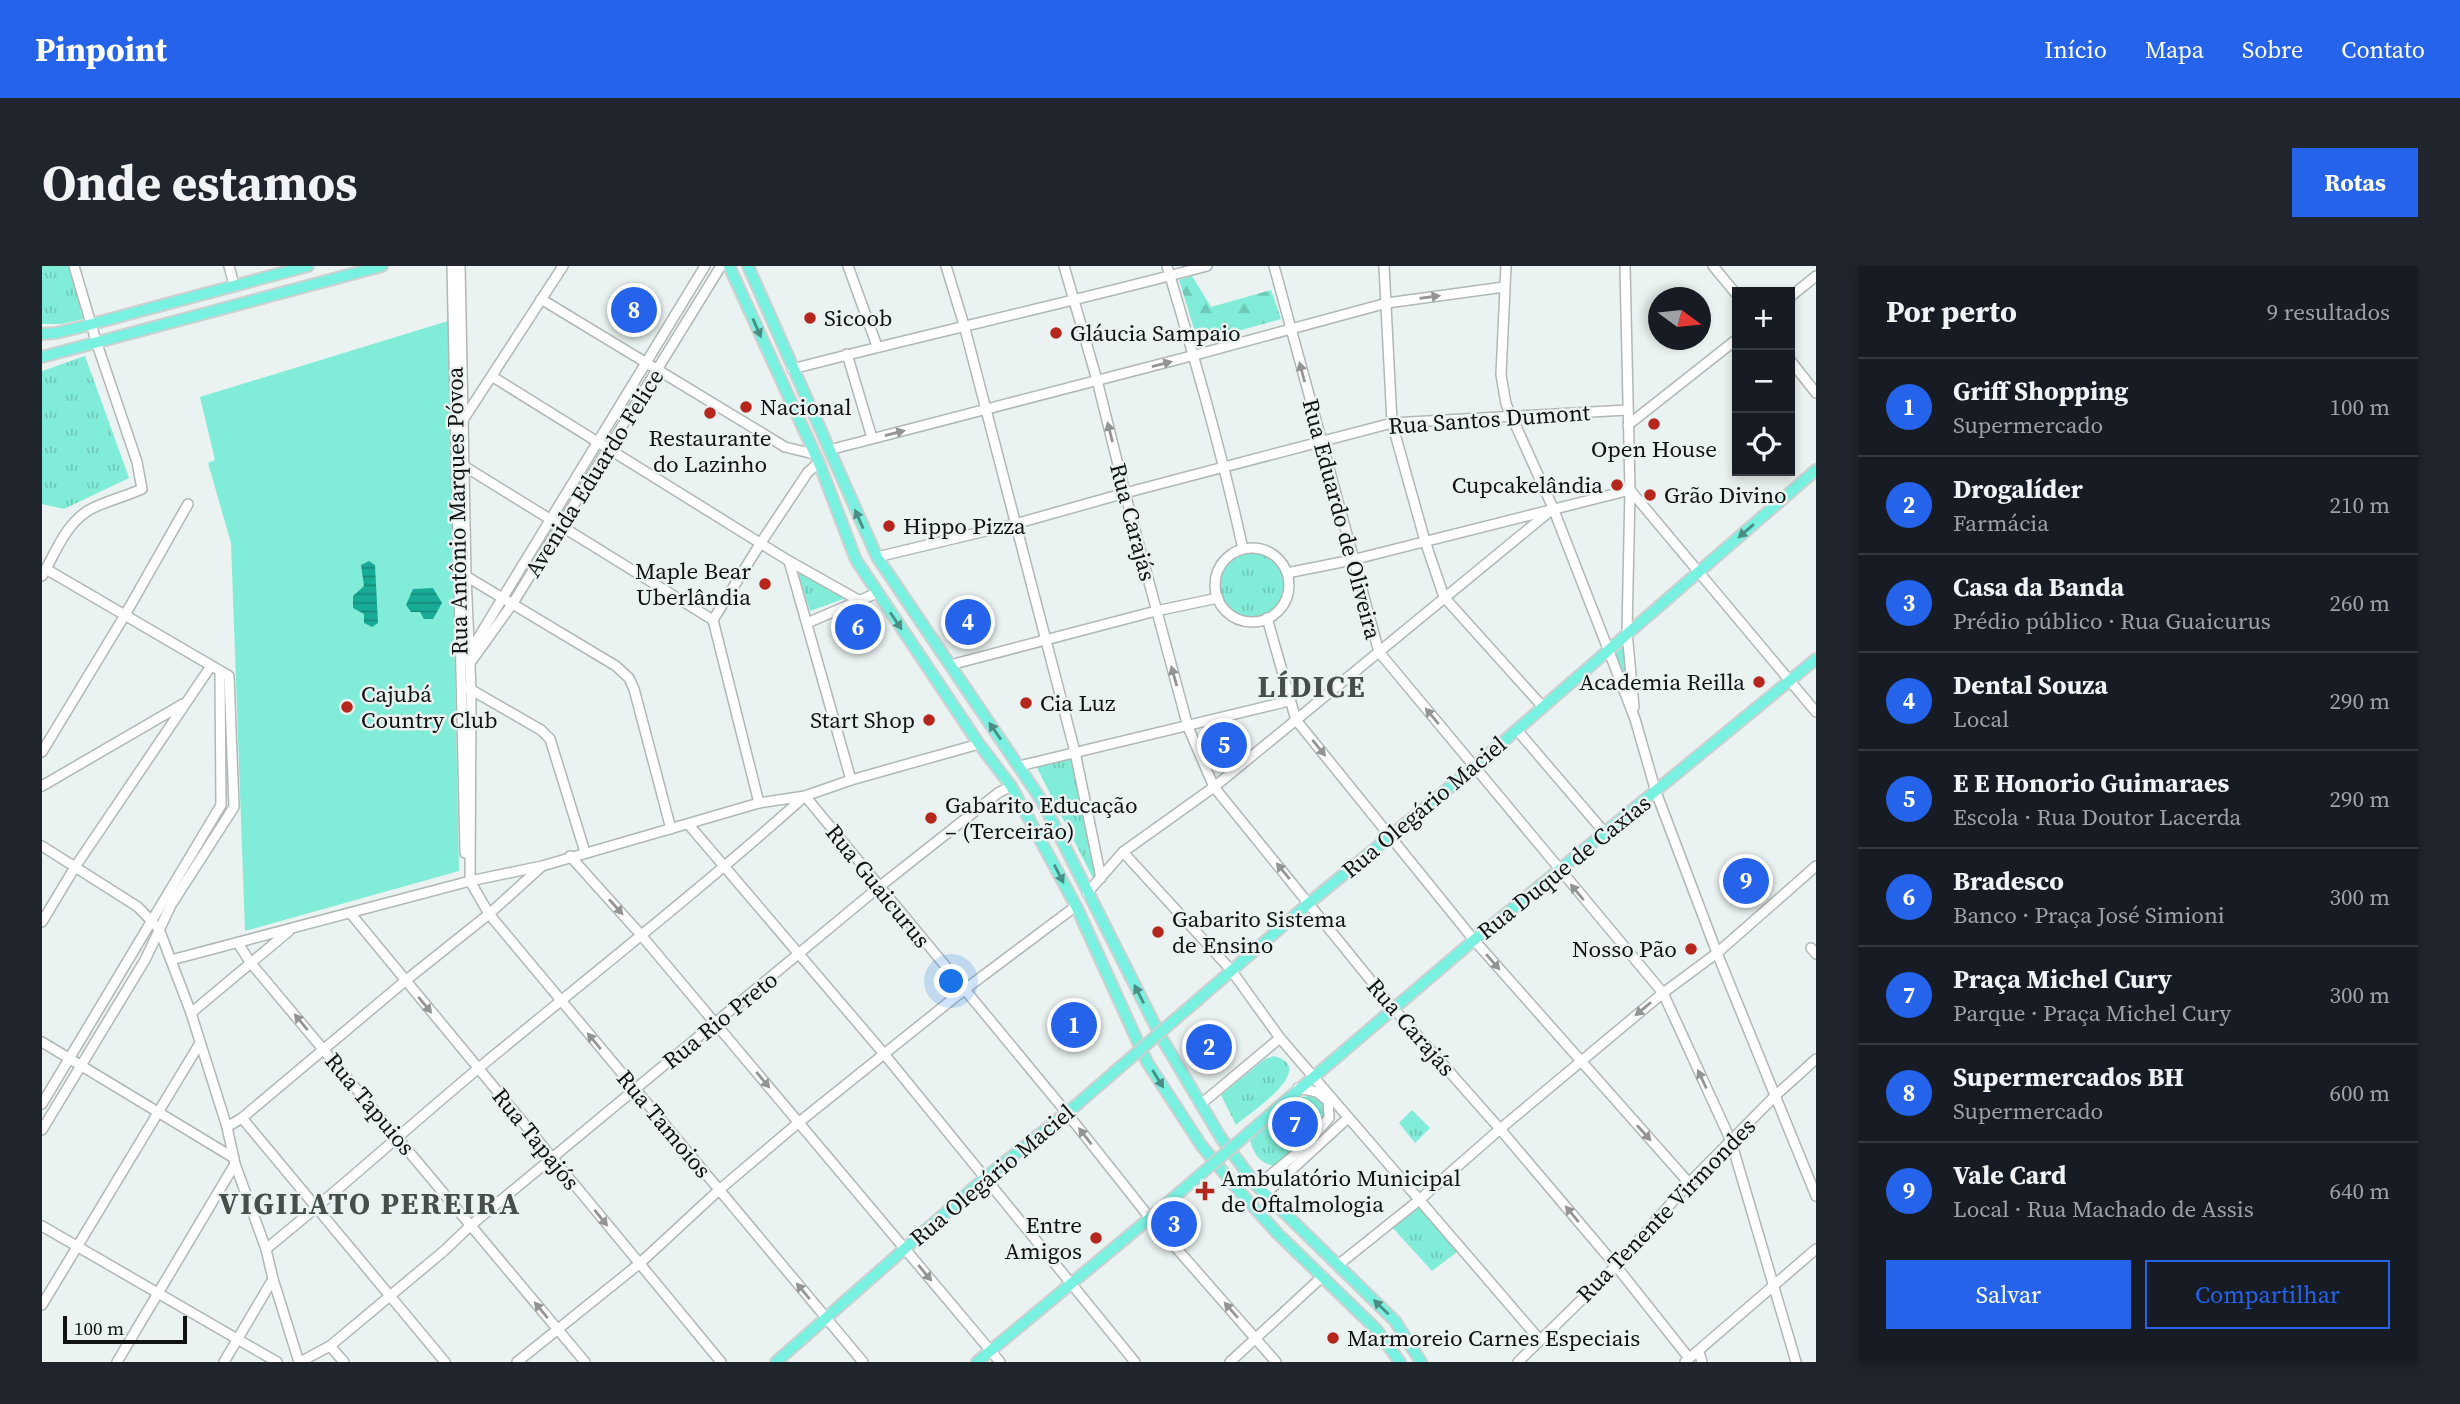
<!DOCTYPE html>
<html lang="pt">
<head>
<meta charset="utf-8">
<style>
	body { margin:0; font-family:"Source Serif 4",serif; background:#20242c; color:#f1f3f6 }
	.controls { position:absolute; right:21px; top:21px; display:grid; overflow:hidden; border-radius:0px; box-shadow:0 4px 10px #0003 }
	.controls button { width:63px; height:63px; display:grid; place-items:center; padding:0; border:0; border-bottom:2px solid #363941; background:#171b24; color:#f1f3f6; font:35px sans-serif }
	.compass { position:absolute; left:1606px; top:21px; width:63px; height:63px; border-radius:50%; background:#171b24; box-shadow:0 4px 10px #0003; rotate:105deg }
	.scale { position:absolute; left:21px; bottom:18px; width:124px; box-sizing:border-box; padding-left:7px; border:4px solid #101312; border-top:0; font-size:19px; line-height:24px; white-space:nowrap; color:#101312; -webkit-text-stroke:5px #eaf3f1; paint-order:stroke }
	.you { position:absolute; left:910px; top:716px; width:24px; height:24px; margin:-18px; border:5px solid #fff; border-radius:50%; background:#1a73e8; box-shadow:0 0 0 10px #1a73e833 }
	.badge { display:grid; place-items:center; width:46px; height:46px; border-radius:50%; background:#2563eb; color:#fff; font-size:23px; font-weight:700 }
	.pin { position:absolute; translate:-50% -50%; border:4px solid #fff; box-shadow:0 2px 7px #0006 }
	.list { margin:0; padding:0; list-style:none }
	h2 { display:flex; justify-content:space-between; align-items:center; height:91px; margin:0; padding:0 28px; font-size:30px }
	h2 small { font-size:23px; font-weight:400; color:#9ea1a6 }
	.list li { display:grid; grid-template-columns:46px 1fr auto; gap:21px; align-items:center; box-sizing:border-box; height:98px; padding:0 28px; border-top:2px solid #363941 }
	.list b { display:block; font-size:26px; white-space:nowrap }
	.list p { margin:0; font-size:23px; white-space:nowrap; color:#9ea1a6 }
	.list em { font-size:23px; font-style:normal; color:#9ea1a6 }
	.actions { display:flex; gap:14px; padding:21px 28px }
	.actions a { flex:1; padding:16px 0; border:2px solid #2563eb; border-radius:0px; text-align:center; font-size:24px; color:#2563eb }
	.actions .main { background:#2563eb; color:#fff }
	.icon { flex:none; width:38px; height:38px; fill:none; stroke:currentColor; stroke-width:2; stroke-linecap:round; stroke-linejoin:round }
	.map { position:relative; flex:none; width:1774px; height:1096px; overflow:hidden; border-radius:0px }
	header { display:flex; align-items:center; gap:42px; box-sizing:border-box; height:98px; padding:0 35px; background:#2563eb; color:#fff }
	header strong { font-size:33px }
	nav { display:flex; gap:38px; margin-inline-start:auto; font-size:24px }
	.intro { display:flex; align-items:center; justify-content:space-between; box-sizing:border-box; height:168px; padding:0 42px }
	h1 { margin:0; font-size:49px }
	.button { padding:18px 32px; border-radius:0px; background:#2563eb; color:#fff; font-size:24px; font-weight:700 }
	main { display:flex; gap:42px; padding:0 42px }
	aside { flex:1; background:#171b24; border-radius:0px; box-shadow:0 4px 10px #0003 }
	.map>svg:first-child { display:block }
	.forest { fill:url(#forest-firs) }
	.park { fill:url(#park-tufts) }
	.garden { fill:#81ecd7 }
	.water { fill:url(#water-rules) }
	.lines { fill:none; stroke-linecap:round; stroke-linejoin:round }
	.minor-casing { stroke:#b0b8b6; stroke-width:12 }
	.major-casing { stroke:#cfd0d0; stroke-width:14 }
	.minor { stroke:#fff; stroke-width:9 }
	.major { stroke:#79f1e0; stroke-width:10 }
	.major-bridge-casing { stroke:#cfd0d0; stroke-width:14; stroke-linecap:butt }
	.major-bridge { stroke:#79f1e0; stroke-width:10 }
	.oneway { fill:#939594 }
	.oneway2 { fill:#4a8d83 }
	.poi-dot { fill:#b5271c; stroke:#eaf3f1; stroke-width:2.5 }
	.labels { text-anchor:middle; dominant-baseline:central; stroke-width:5; stroke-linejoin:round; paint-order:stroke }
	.poi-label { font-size:23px; fill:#101312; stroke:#eaf3f1; text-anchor:start }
	.street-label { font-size:23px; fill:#101312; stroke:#eaf3f1 }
	.district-label { font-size:30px; font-weight:bold; letter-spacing:2px; fill:#464d4b; stroke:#eaf3f1 }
</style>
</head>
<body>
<header>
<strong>Pinpoint</strong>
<nav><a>Início</a><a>Mapa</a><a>Sobre</a><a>Contato</a></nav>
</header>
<div class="intro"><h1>Onde estamos</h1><a class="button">Rotas</a></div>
<main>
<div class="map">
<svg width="1774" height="1096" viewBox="0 0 1774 1096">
	<defs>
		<pattern id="forest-firs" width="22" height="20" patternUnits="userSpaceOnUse" patternTransform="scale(1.75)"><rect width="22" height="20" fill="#81ecd7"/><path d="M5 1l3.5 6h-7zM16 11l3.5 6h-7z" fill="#6ecab8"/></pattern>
		<pattern id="park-tufts" width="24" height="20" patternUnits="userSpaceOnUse" patternTransform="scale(1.75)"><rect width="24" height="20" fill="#81ecd7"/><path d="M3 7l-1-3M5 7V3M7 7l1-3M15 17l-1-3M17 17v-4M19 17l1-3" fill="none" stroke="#6ecab8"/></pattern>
		<pattern id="water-rules" width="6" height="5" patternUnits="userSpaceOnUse" patternTransform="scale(1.75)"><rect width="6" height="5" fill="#18ab96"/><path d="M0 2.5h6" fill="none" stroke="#148a79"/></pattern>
	</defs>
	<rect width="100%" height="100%" fill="#eaf3f1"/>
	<!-- forest -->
	<polygon class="forest" points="1150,10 1169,41 1229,24 1239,53 1156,76 1137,14"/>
	<!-- park -->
	<g class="park">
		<polygon points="0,0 27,0 41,53 19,58 0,58"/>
		<polygon points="43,90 87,212 22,243 0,238 0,105"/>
		<circle cx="1210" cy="319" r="36"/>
		<polygon points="756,307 804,332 768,345"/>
		<polygon points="1585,366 1593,453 1566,383"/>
		<polygon points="1033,486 1059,612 1054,618 992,496"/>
		<path d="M 1232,790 C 1277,802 1209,846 1194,859 L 1179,829 L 1223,793 Z"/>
		<path d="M 1267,830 L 1277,833 L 1284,840 L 1285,850 L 1275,865 L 1234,900 C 1218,898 1212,889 1208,874 L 1256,832 Z"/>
		<polygon points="1370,844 1388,862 1373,877 1357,857"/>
		<polygon points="1375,939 1415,986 1390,1005 1349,960"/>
	</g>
	<!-- garden -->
	<polygon class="garden" points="406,55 417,605 203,665 189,277 166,197 173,194 158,131"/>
	<!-- water -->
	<g class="water">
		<polygon points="327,295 333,299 336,357 330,361 322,357 322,348 311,342 311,330 322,320 319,299"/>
		<polygon points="391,322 400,337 391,353 382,353 378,346 369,346 364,339 371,323"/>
	</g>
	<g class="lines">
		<defs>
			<g id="minor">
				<polyline points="187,0 192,19"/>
				<polyline points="410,0 423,587"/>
				<polyline points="418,0 424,310 429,424 428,615 447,648 821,1096"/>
				<polyline points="806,0 835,80"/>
				<polyline points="904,0 922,59 1033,486 1059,612"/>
				<polyline points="1022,0 1055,114 1083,227 1146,461 1172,521 1352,743 1458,863 1574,1000 1647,1092"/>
				<path d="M 1125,0 C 1153,94 1180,187 1201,283"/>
				<polyline points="1232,0 1337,386 1621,727 1689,875 1754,1096"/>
				<polyline points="1342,0 1350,157 1383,275 1402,331 1501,441"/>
				<polyline points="1464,0 1459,109 1464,138 1511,242 1566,383 1593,453 1614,526 1675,687 1774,930"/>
				<polyline points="1583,0 1588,224 1585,366 1592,441"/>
				<polyline points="1671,0 1695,29"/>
				<polyline points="1748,31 1774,10"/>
				<polyline points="499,33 743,181 772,188"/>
				<polyline points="805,88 830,172"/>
				<polyline points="1748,94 1774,127"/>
				<path d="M 750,103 C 888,67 1027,37 1165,0"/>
				<polyline points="451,111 747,295 809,514"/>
				<polyline points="421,154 521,0"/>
				<polyline points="1586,159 1695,73"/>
				<polyline points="787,184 1153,89 1345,37 1462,21"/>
				<polyline points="422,200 671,354 717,537"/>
				<circle cx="1210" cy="319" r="37"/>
				<polyline points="835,291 973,258 1083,227 1350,157 1585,144"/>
				<polyline points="747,295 818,335"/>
				<polyline points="1245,307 1310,294 1588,224 1774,446"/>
				<polyline points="422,309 574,400 587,412 592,423 629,563"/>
				<path d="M 0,310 C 13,288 22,261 44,246 C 54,238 85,230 100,223 L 95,196 L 54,75 L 32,0"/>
				<polyline points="1225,352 1254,454 1432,674 1647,917"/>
				<polyline points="671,354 718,278 766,206 777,197"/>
				<polyline points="765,357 835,327"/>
				<polyline points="427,387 663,0"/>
				<polyline points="428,397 471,337 679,0"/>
				<polyline points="908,399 1114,345 1176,332"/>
				<polyline points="426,422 499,464 508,473 543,586"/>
				<polyline points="1475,464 1563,567"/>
				<polyline points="0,486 83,349 146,238"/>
				<polyline points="977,500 1247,435"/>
				<polyline points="0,520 141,438"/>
				<polyline points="647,559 843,789 1093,1096"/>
				<polyline points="0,580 96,641 117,663 149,747 185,861 193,898 224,983 231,1013 257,1096"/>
				<polyline points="1081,586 1189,704 1238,772 1498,1074"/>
				<polyline points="528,590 599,669 958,1096"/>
				<polyline points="1045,627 1081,586 1172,521 1254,454 1507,246"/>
				<polyline points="309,648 679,1096"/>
				<polyline points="0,656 33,601 169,400"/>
				<polyline points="196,677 208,696 543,1096"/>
				<polyline points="1769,682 1774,688"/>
				<polyline points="129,694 428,615 500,600 717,537 763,530 809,514 937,478"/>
				<polyline points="149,747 247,665"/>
				<polyline points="0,776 192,892"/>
				<polyline points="0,838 179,539 178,405"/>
				<polyline points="1159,838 1238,772"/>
				<polyline points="200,852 403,1096"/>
				<polyline points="185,861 200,852 363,715 447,648 499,601"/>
				<polyline points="0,864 103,694 129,639 192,541 187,410 4,303"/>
				<polyline points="1215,920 1261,882 1287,852 1286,835 1275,826 1256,822"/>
				<polyline points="1222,929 1306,852"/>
				<polyline points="0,960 235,1096"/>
				<path d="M 224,983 C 297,924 366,861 438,801 C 547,711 658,624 763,530 L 1024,846 L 1108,952 L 1234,1096"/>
				<polyline points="1296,999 1376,935 1458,863 1621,727 1675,687 1774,600"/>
				<polyline points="0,1039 158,777"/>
				<polyline points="288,1080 302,1096"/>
				<polyline points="1657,1086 1660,1096"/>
				<polyline points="75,1096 193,898"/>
				<polyline points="182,1096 231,1013"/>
				<polyline points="258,1096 288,1080 403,984 428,960 837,621 956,527 969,520"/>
				<polyline points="475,1096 597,998 677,924 756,857 922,724 1034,640"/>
				<polyline points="1188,1096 1281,1010"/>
				<polyline points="1476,1096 1574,1000 1647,917 1733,830 1774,793"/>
				<polyline points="1643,1096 1774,983"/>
			</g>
			<g id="major">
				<polyline points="687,0 777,197 814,294 937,478 969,520 1034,640 1105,796 1159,879 1191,918 1235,967 1334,1063 1358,1096"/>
				<polyline points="706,0 835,291 1000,535 1119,771 1179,872 1215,920 1353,1055 1379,1096"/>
				<polyline points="0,68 14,67 35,62 266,0"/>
				<polyline points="0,91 340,0"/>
				<polyline points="1181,712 1267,637 1432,501 1774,204"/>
				<polyline points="1247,832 1432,674 1774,393"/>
				<polyline points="734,1096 943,912 1032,841"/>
				<polyline points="935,1096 1108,952"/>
			</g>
		</defs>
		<!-- minor casing -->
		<use href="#minor" class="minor-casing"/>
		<!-- major casing -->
		<use href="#major" class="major-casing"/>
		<!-- minor -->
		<use href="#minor" class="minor"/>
		<!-- major -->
		<use href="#major" class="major"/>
		<defs>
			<g id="major-bridge">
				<polyline points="1032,841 1181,712"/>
				<polyline points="1108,952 1247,832"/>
			</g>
		</defs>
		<!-- major-bridge casing -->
		<use href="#major-bridge" class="major-bridge-casing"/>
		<!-- major-bridge -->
		<use href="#major-bridge" class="major-bridge"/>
	</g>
	<!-- one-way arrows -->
	<defs><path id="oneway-solid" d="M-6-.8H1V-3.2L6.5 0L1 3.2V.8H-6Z" transform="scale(1.75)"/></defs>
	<g class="oneway">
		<use href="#oneway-solid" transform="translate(1388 31) rotate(-8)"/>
		<use href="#oneway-solid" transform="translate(1120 98) rotate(-14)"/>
		<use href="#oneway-solid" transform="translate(1260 106) rotate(-105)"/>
		<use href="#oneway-solid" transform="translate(1068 166) rotate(-104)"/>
		<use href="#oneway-solid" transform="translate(853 167) rotate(-14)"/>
		<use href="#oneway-solid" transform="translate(1132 410) rotate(-106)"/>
		<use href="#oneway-solid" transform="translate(1390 450) rotate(-130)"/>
		<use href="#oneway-solid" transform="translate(1277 482) rotate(51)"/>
		<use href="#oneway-solid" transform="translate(1241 605) rotate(-129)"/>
		<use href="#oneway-solid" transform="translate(1535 626) rotate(-130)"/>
		<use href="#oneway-solid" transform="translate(574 641) rotate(48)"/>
		<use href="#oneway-solid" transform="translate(1451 696) rotate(49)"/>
		<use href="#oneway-solid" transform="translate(383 739) rotate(50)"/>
		<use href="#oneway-solid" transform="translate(1601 743) rotate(140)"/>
		<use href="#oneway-solid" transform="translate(259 756) rotate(-130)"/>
		<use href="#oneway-solid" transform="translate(552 775) rotate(-130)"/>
		<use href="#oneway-solid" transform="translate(1660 813) rotate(-115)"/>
		<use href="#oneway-solid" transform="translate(721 814) rotate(50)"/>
		<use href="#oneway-solid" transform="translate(1602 867) rotate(48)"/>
		<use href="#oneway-solid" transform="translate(1043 870) rotate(-128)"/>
		<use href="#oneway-solid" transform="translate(1530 948) rotate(-130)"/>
		<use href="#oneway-solid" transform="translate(559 952) rotate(51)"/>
		<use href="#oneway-solid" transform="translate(883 1007) rotate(50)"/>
		<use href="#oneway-solid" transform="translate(761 1025) rotate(-130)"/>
		<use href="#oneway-solid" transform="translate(499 1044) rotate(-130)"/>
		<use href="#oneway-solid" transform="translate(1189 1044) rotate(-131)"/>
	</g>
	<g class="oneway2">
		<use href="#oneway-solid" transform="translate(715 62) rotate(66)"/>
		<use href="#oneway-solid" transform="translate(817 253) rotate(-114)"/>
		<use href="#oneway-solid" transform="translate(1704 265) rotate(139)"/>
		<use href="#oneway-solid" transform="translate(854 355) rotate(56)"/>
		<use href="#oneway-solid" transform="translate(953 465) rotate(-125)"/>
		<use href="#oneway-solid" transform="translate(1017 608) rotate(63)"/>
		<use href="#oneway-solid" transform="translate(1097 728) rotate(-117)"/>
		<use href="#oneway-solid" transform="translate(1116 813) rotate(58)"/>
		<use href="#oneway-solid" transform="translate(1339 1041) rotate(-136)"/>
	</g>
	<!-- markers -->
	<g class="poi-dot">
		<circle cx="768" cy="52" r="7"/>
		<circle cx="1014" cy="67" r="7"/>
		<circle cx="704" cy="141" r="7"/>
		<circle cx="668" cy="147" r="7"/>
		<circle cx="1612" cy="158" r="7"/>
		<circle cx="1575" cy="219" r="7"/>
		<circle cx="1608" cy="229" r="7"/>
		<circle cx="847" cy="260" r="7"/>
		<circle cx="723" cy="318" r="7"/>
		<circle cx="1717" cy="416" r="7"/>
		<circle cx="984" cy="437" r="7"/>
		<circle cx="305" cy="441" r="7"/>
		<circle cx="887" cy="454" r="7"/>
		<circle cx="889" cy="552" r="7"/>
		<circle cx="1116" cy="666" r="7"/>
		<circle cx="1649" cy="683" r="7"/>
		<path d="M1159.5 914.5h7v7h7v7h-7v7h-7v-7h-7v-7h7z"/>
		<circle cx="1054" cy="972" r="7"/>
		<circle cx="1291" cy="1072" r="7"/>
	</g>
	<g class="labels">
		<!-- poi labels -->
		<g class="poi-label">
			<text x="782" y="52">Sicoob</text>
			<text x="1028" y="67">Gláucia Sampaio</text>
			<text x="718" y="141">Nacional</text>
			<text x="668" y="172" text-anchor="middle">Restaurante<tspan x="668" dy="26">do Lazinho</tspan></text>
			<text x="1612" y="183" text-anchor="middle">Open House</text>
			<text x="1561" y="219" text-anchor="end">Cupcakelândia</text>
			<text x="1622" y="229">Grão Divino</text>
			<text x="861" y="260">Hippo Pizza</text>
			<text x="709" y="305" text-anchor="end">Maple Bear<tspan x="709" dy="26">Uberlândia</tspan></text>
			<text x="1703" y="416" text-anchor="end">Academia Reilla</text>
			<text x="319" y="428">Cajubá<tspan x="319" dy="26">Country Club</tspan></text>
			<text x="998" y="437">Cia Luz</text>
			<text x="873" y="454" text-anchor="end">Start Shop</text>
			<text x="903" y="539">Gabarito Educação<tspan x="903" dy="26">– (Terceirão)</tspan></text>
			<text x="1130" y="653">Gabarito Sistema<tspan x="1130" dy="26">de Ensino</tspan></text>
			<text x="1635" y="683" text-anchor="end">Nosso Pão</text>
			<text x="1179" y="912">Ambulatório Municipal<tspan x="1179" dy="26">de Oftalmologia</tspan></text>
			<text x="1040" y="959" text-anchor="end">Entre<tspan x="1040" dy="26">Amigos</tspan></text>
			<text x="1305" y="1072">Marmoreio Carnes Especiais</text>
		</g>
		<!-- street labels -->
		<g class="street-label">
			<text transform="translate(1447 153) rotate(-4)">Rua Santos Dumont</text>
			<text transform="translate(552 207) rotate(-58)">Avenida Eduardo Felice</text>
			<text transform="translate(415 245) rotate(-91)">Rua Antônio Marques Póvoa</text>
			<text transform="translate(1300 253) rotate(75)">Rua Eduardo de Oliveira</text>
			<text transform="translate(1091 256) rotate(75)">Rua Carajás</text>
			<text transform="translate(1382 541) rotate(-40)">Rua Olegário Maciel</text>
			<text transform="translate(1522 601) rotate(-39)">Rua Duque de Caxias</text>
			<text transform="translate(836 620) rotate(51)">Rua Guaicurus</text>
			<text transform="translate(678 754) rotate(-39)">Rua Rio Preto</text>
			<text transform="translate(1369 761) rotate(49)">Rua Carajás</text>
			<text transform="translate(328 838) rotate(50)">Rua Tapuios</text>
			<text transform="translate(622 858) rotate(50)">Rua Tamoios</text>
			<text transform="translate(494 873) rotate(51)">Rua Tapajós</text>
			<text transform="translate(950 909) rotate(-40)">Rua Olegário Maciel</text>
			<text transform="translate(1624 944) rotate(-46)">Rua Tenente Virmondes</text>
		</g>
		<!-- district labels -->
		<g class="district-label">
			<text x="1270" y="420">LÍDICE</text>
			<text x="328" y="937">VIGILATO PEREIRA</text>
		</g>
	</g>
</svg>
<div class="controls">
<button>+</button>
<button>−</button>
<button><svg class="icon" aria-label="locate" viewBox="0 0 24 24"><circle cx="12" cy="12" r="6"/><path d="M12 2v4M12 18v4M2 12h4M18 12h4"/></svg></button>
</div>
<svg class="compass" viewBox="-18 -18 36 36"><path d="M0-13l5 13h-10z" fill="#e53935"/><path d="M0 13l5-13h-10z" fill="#9ea1a6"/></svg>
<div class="scale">100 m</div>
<div class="you"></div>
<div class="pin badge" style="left:1032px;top:759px">1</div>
<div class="pin badge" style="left:1167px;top:781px">2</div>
<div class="pin badge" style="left:1132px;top:958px">3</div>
<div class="pin badge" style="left:926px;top:356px">4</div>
<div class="pin badge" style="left:1182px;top:479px">5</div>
<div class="pin badge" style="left:816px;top:361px">6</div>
<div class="pin badge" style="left:1253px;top:858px">7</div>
<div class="pin badge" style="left:592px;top:44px">8</div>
<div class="pin badge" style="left:1704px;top:615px">9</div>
</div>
<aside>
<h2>Por perto<small>9 resultados</small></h2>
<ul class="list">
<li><span class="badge">1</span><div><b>Griff Shopping</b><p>Supermercado</p></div><em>100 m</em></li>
<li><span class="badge">2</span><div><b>Drogalíder</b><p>Farmácia</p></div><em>210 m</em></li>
<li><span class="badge">3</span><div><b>Casa da Banda</b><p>Prédio público · Rua Guaicurus</p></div><em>260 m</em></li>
<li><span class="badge">4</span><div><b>Dental Souza</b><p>Local</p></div><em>290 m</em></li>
<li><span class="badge">5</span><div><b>E E Honorio Guimaraes</b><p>Escola · Rua Doutor Lacerda</p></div><em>290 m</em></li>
<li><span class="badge">6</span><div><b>Bradesco</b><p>Banco · Praça José Simioni</p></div><em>300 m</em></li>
<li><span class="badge">7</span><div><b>Praça Michel Cury</b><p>Parque · Praça Michel Cury</p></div><em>300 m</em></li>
<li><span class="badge">8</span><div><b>Supermercados BH</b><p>Supermercado</p></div><em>600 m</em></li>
<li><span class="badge">9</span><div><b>Vale Card</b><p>Local · Rua Machado de Assis</p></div><em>640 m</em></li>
</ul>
<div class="actions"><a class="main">Salvar</a><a>Compartilhar</a></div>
</aside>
</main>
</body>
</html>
